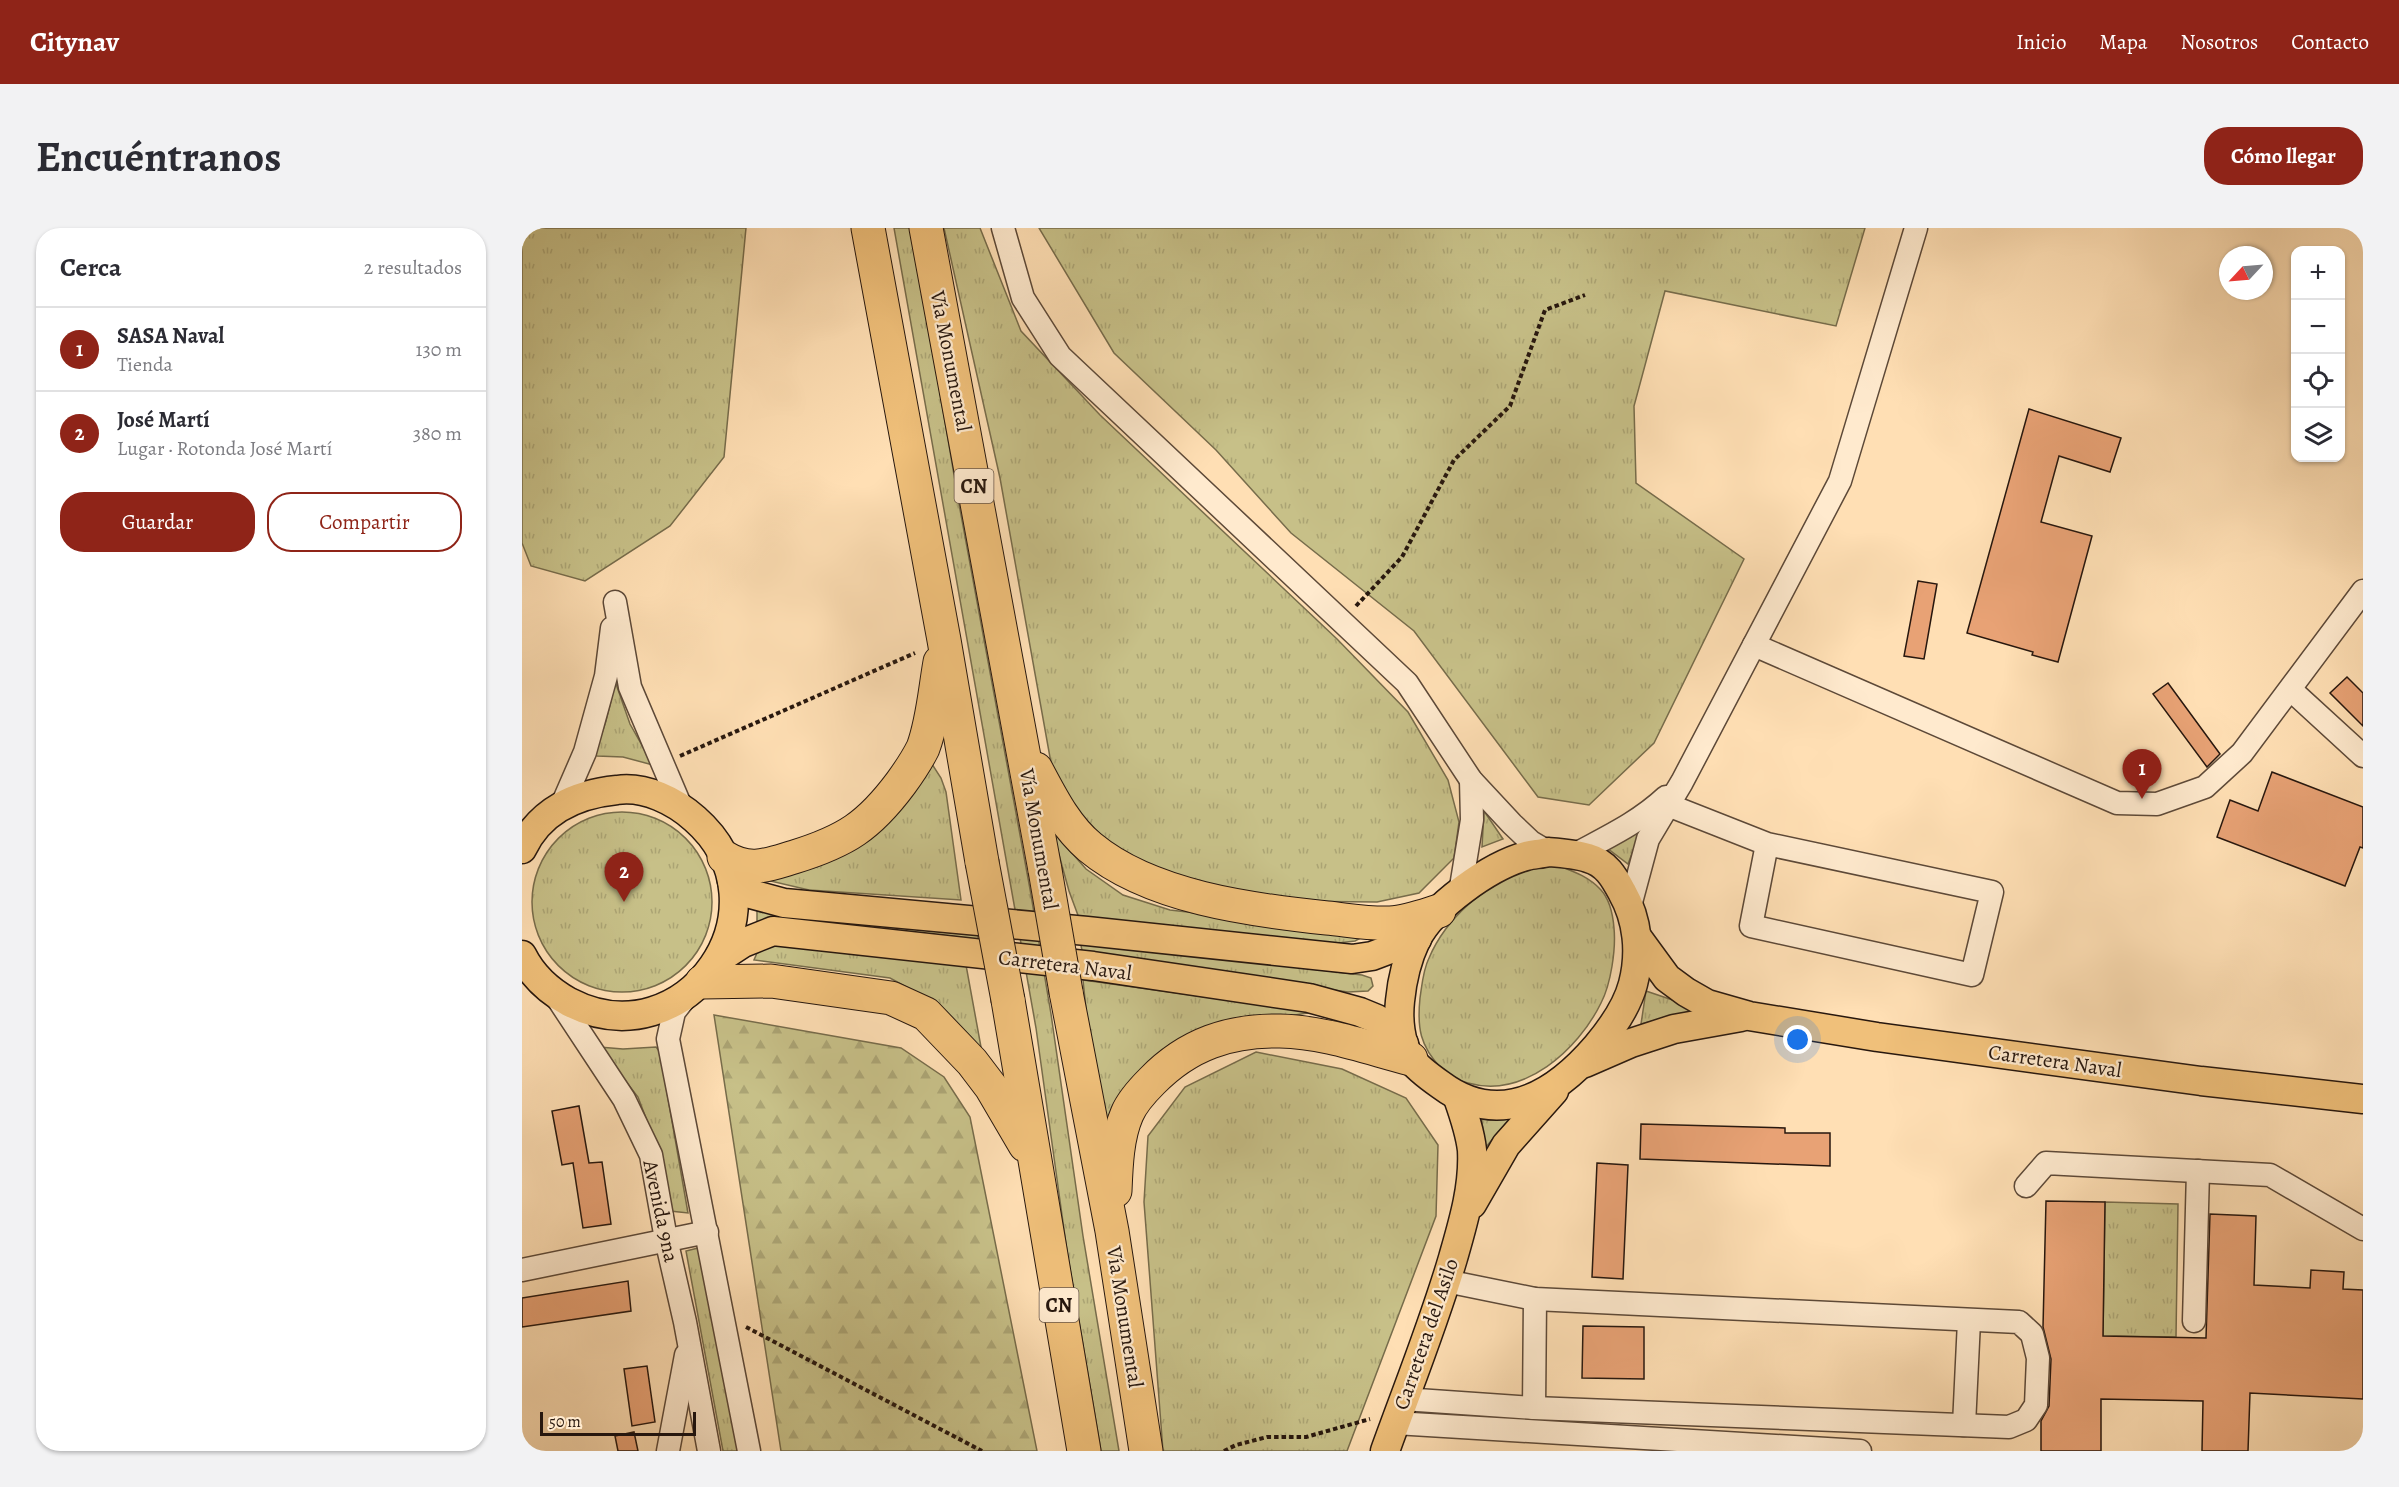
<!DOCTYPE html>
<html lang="es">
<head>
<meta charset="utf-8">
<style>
	body { margin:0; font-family:Alegreya,serif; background:#f2f2f3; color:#2b2b33 }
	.controls { position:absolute; right:18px; top:18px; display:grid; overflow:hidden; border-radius:12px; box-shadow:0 2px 4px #0004 }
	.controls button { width:54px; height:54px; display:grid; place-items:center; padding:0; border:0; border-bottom:2px solid #e1e1e2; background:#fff; color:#2b2b33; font:30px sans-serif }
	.compass { position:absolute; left:1697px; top:18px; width:54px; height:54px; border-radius:50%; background:#fff; box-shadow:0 2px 4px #0004; rotate:244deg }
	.scale { position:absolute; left:18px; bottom:15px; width:156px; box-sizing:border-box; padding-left:6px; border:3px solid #27170e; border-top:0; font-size:16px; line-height:21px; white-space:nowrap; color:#27170e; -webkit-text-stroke:4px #ffeace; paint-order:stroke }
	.you { position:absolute; left:1276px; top:812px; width:21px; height:21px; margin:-15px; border:4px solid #fff; border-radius:50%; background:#1a73e8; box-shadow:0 0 0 9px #1a73e833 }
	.badge { display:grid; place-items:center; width:39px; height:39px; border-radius:50%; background:#8f2418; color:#fff; font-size:20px; font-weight:700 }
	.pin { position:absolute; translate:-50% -50px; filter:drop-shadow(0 2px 3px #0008) }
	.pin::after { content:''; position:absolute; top:32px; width:21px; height:18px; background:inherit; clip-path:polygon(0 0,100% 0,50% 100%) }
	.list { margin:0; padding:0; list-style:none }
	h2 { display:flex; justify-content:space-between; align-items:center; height:78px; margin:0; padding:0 24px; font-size:26px }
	h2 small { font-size:20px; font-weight:400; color:#7c7c81 }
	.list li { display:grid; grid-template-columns:39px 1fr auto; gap:18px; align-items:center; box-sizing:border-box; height:84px; padding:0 24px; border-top:2px solid #e1e1e2 }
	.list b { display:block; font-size:22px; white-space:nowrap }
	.list p { margin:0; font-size:20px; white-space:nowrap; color:#7c7c81 }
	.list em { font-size:20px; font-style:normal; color:#7c7c81 }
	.actions { display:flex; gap:12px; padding:18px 24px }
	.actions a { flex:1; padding:14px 0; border:2px solid #8f2418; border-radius:24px; text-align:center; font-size:21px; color:#8f2418 }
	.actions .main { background:#8f2418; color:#fff }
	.icon { flex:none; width:33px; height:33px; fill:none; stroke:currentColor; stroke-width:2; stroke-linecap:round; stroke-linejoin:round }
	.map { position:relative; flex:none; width:1841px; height:1223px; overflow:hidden; border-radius:24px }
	header { display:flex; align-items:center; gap:36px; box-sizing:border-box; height:84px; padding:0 30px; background:#8f2418; color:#fff }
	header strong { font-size:28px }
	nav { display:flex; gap:33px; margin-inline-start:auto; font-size:21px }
	.intro { display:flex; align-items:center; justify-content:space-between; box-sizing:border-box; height:144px; padding:0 36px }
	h1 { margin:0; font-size:42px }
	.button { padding:15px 27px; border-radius:24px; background:#8f2418; color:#fff; font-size:21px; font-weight:700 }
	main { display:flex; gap:36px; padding:0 36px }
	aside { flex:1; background:#fff; border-radius:24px; box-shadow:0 2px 4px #0004 }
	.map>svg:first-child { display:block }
	.grass { fill:url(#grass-tufts); stroke:#776c4b; stroke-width:1.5 }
	.forest { fill:url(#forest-firs); stroke:#776c4b; stroke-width:1.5 }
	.building { fill:#e8a275; stroke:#27170e; stroke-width:1.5 }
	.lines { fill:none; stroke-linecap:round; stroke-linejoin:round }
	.minor-casing { stroke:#5d4938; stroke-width:25 }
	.major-casing { stroke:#27170e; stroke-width:31 }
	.highway-casing { stroke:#27170e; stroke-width:35 }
	.path { stroke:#27170e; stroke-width:4; stroke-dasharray:4.5 3; stroke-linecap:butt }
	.minor { stroke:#ffeace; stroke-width:22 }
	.major { stroke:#f0c07a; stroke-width:28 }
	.highway { stroke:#f0c07a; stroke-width:33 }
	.highway-bridge-casing { stroke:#27170e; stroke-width:35; stroke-linecap:butt }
	.highway-bridge { stroke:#f0c07a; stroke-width:33 }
	.labels { text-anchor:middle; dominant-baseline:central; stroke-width:4.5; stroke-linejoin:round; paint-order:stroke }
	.shield { fill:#ffeace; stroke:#685648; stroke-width:1.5 }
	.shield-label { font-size:20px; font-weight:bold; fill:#27170e }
	.street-label { font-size:21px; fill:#27170e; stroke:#ffeace }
</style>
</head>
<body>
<header>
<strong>Citynav</strong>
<nav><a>Inicio</a><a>Mapa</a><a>Nosotros</a><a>Contacto</a></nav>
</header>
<div class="intro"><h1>Encuéntranos</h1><a class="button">Cómo llegar</a></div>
<main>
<aside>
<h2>Cerca<small>2 resultados</small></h2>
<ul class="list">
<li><span class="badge">1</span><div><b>SASA Naval</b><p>Tienda</p></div><em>130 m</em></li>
<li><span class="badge">2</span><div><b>José Martí</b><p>Lugar · Rotonda José Martí</p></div><em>380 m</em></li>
</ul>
<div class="actions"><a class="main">Guardar</a><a>Compartir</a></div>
</aside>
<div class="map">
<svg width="1841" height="1223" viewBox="0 0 1841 1223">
	<defs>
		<pattern id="grass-tufts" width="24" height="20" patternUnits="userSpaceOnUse" patternTransform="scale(1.5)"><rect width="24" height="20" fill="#c7c088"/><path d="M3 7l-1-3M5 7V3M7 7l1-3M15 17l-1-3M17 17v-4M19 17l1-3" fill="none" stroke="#aba474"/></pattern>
		<pattern id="forest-firs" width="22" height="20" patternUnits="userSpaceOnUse" patternTransform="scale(1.5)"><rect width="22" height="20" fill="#c7c088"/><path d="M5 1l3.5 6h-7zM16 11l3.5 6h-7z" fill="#aba474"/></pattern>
	</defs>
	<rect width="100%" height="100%" fill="#ffdfb4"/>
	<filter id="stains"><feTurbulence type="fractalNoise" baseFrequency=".00333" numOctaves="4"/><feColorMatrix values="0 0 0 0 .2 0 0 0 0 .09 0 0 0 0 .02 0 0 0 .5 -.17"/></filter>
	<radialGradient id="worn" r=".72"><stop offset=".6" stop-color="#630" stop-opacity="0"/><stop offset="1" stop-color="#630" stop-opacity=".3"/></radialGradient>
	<!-- grass -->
	<g class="grass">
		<polygon points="0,0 224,0 202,229 148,298 63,353 9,338 0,315"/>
		<polygon points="372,0 390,0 437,276 508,661 529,786 561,1008 597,1223 579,1223 545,1023 514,800"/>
		<polygon points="422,0 458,0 499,103 578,187 815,411 886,484 926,552 937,594 932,630 897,665 855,674 750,673 645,653 555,594 529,535 478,250"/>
		<polygon points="517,0 1343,0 1314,98 1143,63 1112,178 1114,255 1222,331 1132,515 1067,577 1016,569 892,403 769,305 694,222 592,125"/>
		<path d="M 94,456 L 108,496 L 131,537 L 101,529 L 75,528 L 72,525 C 83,502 88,481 92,457 Z"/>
		<polygon points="408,533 419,550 424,564 439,672 287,662 236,650"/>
		<polygon points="962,583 981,611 960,619"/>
		<circle cx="100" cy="674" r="90"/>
		<polygon points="528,594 535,608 564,641 601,667 648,682 848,705 833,713 808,716 557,690 547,663"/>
		<polygon points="1119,602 1106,636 1085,620"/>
		<path d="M 1037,638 C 1053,644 1067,649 1079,662 C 1088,672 1091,688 1092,700 C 1094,721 1089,756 1079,775 C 1056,822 1002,871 946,855 C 937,853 926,847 919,840 C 898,818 895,800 898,770 C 900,757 901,742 907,730 C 924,690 964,655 1005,642 C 1015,638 1027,639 1037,638 Z"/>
		<polygon points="235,682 456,704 456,713 235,693"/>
		<polygon points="558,713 840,747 849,750 851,758 846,763 826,764 561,727"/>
		<polygon points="254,715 444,737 461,830 418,777 368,750 232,732 235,725"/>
		<polygon points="561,752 792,784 709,797 647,817 625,838 589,898 574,877"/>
		<polygon points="1124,763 1177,781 1119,796"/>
		<polygon points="77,819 101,821 134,819 138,824 166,985 148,983 133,914 116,869"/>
		<polygon points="734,824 820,841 884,870 916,917 914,988 825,1223 641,1223 622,974 626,908 663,859"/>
		<polygon points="959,885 993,885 963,920"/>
		<polygon points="1583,974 1656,976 1654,1109 1581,1108"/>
		<polygon points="180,1019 217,1223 201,1223 164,1023"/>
	</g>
	<!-- forest -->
	<polygon class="forest" points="192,787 379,820 422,849 448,889 515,1223 259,1223"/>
	<!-- building -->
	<g class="building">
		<polygon points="1507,181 1599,210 1588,244 1537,228 1519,294 1570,308 1536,434 1510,427 1511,424 1445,405"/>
		<polygon points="1396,353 1415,356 1402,431 1382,428"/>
		<polygon points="1825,449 1841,465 1841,498 1808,465"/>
		<polygon points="1646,455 1698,526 1685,539 1631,466"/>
		<polygon points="1750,544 1841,579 1841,620 1838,619 1823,658 1695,609 1708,572 1736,583"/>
		<polygon points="57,878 67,935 80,934 89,996 61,1000 51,935 40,937 30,883"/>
		<polygon points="1119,896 1263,900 1263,905 1308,905 1308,938 1118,931"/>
		<polygon points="1075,935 1106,937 1101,1051 1070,1049"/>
		<polygon points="1524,973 1583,974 1581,1108 1684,1110 1688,986 1734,988 1732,1057 1788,1060 1789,1042 1822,1044 1821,1061 1841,1062 1841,1171 1728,1165 1726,1223 1680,1223 1681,1173 1579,1171 1579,1223 1519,1223 1519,1193 1527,1178 1529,1131 1521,1099"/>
		<polygon points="106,1053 109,1083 0,1099 0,1070"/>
		<polygon points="1061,1098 1122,1099 1122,1151 1060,1150"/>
		<polygon points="125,1138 133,1194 110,1198 102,1141"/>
		<polygon points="112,1204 116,1223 96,1223 93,1208"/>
	</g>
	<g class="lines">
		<defs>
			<g id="minor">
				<polyline points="481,0 501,70 538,128 885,455 949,552 990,596 1009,614 1026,624"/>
				<polyline points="93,374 108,459 159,579"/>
				<polyline points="1232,417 1595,575 1635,576 1683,559 1720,525 1841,363"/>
				<polyline points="1769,462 1841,528"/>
				<polyline points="40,577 63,524 84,448 90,400"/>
				<polyline points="1146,577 1245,616 1470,664 1450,747 1229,698 1245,616"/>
				<path d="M 1052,627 C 1085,609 1116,595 1144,569"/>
				<polyline points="938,665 950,592 949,552"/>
				<polyline points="1108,678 1126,611 1160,554 1318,253 1394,0"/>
				<polyline points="32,765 102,871 129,927 144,1011 163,1094 187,1223"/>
				<polyline points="167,765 152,784 146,811 227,1223"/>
				<polyline points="1504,958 1524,935 1748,947 1841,1001"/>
				<polyline points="0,1042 185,1004"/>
				<polyline points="1672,1093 1676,943"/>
				<polyline points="881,1171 1012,1180 1487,1199 1504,1192 1514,1177 1516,1130 1510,1106 1497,1094 1013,1071 924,1053"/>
				<polyline points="1012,1180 1013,1071"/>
				<polyline points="873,1195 1338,1223"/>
				<polyline points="1442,1197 1447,1093"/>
				<polyline points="146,1223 164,1127"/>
			</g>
			<g id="major">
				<path d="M 0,621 C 18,582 55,566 95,562 C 123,558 153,573 173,591 C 272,678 164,835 47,774 C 27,763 10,747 0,727"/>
				<path d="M 1026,624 C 1039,625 1054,626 1066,630 C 1084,635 1092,649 1100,664 C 1116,692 1119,725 1111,756 C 1105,779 1090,800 1075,818 C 1033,867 978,901 919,857 C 909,850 895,840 888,830 C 878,815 876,791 878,773 C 880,752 885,731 894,712 C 911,678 968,638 1004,628 C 1011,626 1019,626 1026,624 Z"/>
				<polyline points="210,653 225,665 262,675 565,703 830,731 850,728 895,711"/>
				<polyline points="1115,709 1145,750 1164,764 1185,776 1227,788 1355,809 1679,853 1841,871"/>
				<polyline points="198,730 221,715 251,703 571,738 787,770 838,784 855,791 868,800 882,816"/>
				<polyline points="1063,835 1109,815 1152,801 1219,789"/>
				<polyline points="950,976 984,917 1032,863"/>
				<path d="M 863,1223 C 886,1159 912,1095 931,1030 C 941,995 952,959 950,922 C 948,904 942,887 936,870"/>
			</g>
			<g id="highway">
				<polyline points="346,0 422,412 460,634"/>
				<polyline points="404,0 523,642"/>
				<path d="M 514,541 C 529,569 543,598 568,619 C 628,669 728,682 805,690 C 826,692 847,696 868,695 C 885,694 901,688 917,683"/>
				<path d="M 202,629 C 228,645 245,637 272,629 C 324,613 347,598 379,555 C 387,544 395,532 401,520 C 411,493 413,462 418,434"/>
				<polyline points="180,754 249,753 369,770 404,786 450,834 469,859 503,917"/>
				<polyline points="544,764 590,1003 624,1223"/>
				<polyline points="486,772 562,1223"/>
				<path d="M 593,963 C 594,938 595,909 605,886 C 610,874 621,862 630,853 C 666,816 708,802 758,803 C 803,804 846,820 889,831"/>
			</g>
		</defs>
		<!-- minor casing -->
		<use href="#minor" class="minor-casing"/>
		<!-- major casing -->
		<use href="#major" class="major-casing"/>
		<!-- highway casing -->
		<use href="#highway" class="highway-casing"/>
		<!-- path -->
		<g class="path">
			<polyline points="834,378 880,329 932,232 988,178 1023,82 1063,67"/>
			<polyline points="158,528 393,425"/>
			<polyline points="224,1099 460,1223"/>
			<polyline points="702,1223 714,1217 745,1209 784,1209 848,1191"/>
		</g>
		<!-- minor -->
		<use href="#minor" class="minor"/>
		<!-- major -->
		<use href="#major" class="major"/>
		<!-- highway -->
		<use href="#highway" class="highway"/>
		<defs>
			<g id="highway-bridge">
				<polyline points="460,634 486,772"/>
				<polyline points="523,642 544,764"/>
			</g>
		</defs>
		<!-- highway-bridge casing -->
		<use href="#highway-bridge" class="highway-bridge-casing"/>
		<!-- highway-bridge -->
		<use href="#highway-bridge" class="highway-bridge"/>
	</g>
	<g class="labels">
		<!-- shield labels -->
		<g class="shield">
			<rect x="432.5" y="241" width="39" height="34" rx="4.5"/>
			<rect x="517.5" y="1060" width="39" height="34" rx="4.5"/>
		</g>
		<g class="shield-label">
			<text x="452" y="258">CN</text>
			<text x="537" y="1077">CN</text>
		</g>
		<!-- street labels -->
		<g class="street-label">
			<text transform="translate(429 133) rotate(79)">Vía Monumental</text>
			<text transform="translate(517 611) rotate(80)">Vía Monumental</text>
			<text transform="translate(543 737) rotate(7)">Carretera Naval</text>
			<text transform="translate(1533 833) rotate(8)">Carretera Naval</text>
			<text transform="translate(139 983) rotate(78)">Avenida 9na</text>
			<text transform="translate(603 1089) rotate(81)">Vía Monumental</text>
			<text transform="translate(904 1106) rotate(-71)">Carretera del Asilo</text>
		</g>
	</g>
	<rect width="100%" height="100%" filter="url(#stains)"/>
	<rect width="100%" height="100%" fill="url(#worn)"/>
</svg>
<div class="controls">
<button>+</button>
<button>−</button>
<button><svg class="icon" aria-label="locate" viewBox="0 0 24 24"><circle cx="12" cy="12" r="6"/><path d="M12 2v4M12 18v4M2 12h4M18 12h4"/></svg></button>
<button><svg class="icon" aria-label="layers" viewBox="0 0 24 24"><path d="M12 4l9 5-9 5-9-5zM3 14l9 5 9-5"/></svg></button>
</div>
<svg class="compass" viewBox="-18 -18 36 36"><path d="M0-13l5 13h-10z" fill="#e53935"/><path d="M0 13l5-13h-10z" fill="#7c7c81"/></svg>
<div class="scale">50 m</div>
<div class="you"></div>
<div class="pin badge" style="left:1620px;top:571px">1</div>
<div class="pin badge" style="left:102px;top:674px">2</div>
</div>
</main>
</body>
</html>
